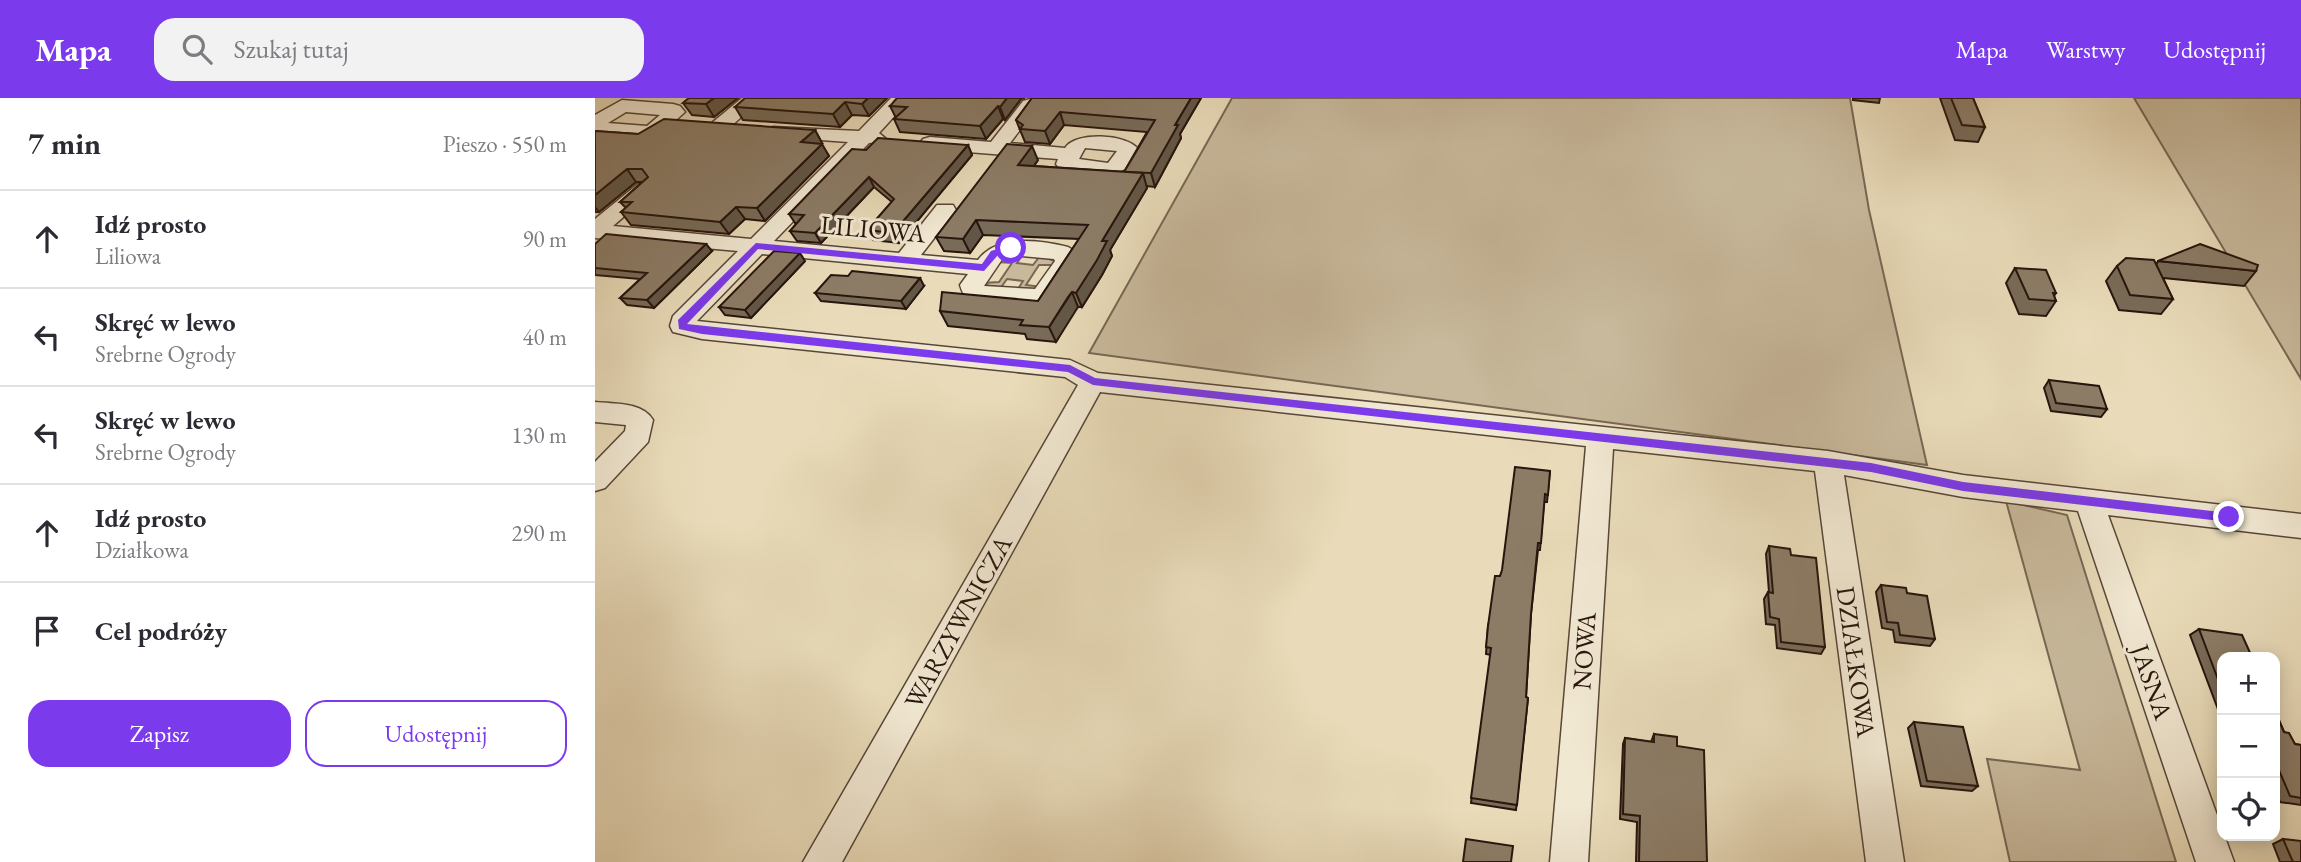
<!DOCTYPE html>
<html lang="pl">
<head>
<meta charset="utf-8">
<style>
	body { margin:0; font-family:"EB Garamond",serif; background:#f2f2f3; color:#2b2b33 }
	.controls { position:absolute; right:21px; bottom:21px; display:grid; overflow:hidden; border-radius:14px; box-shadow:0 4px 18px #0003 }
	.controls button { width:63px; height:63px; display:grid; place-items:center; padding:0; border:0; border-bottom:2px solid #e1e1e2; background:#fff; color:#2b2b33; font:35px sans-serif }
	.stop { position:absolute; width:21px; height:21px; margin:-16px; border:5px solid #7c3aed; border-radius:50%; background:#fff }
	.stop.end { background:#7c3aed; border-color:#fff; box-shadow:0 2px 7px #0008 }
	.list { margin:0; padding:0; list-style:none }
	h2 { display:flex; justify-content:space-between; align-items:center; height:91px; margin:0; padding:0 28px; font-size:30px }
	h2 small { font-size:23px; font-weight:400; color:#7c7c81 }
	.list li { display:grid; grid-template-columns:46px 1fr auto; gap:21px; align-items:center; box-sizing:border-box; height:98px; padding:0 28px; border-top:2px solid #e1e1e2 }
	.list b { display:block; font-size:26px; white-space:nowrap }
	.list p { margin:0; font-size:23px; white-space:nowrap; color:#7c7c81 }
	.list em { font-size:23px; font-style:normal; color:#7c7c81 }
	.actions { display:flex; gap:14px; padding:21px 28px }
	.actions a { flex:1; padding:16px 0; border:2px solid #7c3aed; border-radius:21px; text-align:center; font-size:24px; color:#7c3aed }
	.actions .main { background:#7c3aed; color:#fff }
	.icon { flex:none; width:38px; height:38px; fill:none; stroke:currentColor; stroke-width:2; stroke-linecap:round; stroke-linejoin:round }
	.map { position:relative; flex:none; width:1706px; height:764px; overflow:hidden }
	header { display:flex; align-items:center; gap:42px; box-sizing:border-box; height:98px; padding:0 35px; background:#7c3aed; color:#fff }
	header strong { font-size:33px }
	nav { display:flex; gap:38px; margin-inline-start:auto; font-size:24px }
	.search { width:490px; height:63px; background:#f2f2f3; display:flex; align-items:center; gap:18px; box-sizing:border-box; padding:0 24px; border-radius:21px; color:#7c7c81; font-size:26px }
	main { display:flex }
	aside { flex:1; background:#fff }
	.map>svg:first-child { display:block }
	.green { fill:#c8b99c; stroke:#786754; stroke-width:2 }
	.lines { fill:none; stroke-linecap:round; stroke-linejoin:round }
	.minor-casing { stroke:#584638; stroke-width:3 }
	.minor { fill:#f1e8d2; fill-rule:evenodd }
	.wall { fill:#786b58; stroke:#28150d; stroke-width:2 }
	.shaded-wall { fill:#625747; stroke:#28150d; stroke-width:2 }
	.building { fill:#8c7c66; stroke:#28150d; stroke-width:2 }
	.route { fill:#7c3aed }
	.labels { text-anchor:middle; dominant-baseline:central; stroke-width:6; stroke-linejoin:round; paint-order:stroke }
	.street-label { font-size:26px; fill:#28150d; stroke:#f1e8d2 }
</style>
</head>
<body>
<header>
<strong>Mapa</strong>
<div class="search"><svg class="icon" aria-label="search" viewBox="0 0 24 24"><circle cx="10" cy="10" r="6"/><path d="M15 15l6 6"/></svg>Szukaj tutaj</div>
<nav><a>Mapa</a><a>Warstwy</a><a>Udostępnij</a></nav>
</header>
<main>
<aside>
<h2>7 min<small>Pieszo · 550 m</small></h2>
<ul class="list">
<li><svg class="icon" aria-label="ahead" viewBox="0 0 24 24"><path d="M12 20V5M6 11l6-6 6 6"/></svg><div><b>Idź prosto</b><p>Liliowa</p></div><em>90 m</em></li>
<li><svg class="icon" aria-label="left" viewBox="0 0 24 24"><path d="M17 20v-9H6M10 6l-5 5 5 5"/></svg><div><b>Skręć w lewo</b><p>Srebrne Ogrody</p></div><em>40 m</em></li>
<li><svg class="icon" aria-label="left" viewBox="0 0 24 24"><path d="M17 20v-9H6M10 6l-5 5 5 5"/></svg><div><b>Skręć w lewo</b><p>Srebrne Ogrody</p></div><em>130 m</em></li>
<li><svg class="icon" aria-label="ahead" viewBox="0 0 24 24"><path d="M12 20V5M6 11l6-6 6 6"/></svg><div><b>Idź prosto</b><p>Działkowa</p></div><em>290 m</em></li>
<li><svg class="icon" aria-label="arrive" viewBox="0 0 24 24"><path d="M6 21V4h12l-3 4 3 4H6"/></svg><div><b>Cel podróży</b></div></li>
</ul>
<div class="actions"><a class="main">Zapisz</a><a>Udostępnij</a></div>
</aside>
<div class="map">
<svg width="1706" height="764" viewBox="0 0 1706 764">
	<rect width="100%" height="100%" fill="#e9dbb9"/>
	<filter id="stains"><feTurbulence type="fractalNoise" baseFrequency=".00286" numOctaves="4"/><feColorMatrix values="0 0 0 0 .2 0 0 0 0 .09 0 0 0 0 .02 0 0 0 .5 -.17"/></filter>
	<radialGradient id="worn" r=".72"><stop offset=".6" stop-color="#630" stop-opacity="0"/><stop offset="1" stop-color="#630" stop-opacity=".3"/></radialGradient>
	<!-- green -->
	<g class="green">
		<polygon points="637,0 1255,0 1274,112 1332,367 494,255"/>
		<polygon points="1539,0 1706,0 1706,281"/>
		<polygon points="428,156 422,165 438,167 445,158 460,163 460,167 444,167 431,187 447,189 443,192 421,194 428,183 412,181 404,192 387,185 404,184 417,165 402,164 406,160"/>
		<polygon points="1411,403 1472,417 1581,764 1415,764 1392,661 1485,672"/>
	</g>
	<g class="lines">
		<defs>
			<g id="minor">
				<polygon points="147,0 167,0 132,32 118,32 115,28 118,24"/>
				<path d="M 296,0 L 316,0 L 284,35 L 290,40 L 287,44 L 274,45 L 179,143 L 304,155 L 342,107 L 358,107 L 361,112 L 326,157 L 383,162 C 402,136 444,142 473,149 L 478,152 L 482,163 L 460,198 C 446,210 391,208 374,200 C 368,197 367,193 365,187 L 373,176 L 167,156 L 102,223 L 475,262 L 503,275 L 1233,353 L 1368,377 L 1706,416 L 1706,440 L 1513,417 L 1639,764 L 1601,764 L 1483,413 L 1368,399 L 1249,377 L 1309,764 L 1271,764 L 1220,373 L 1018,351 L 993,764 L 955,764 L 991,348 L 505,294 L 247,764 L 208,764 L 483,287 L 470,279 L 107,241 L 78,234 L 75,228 L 78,218 L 143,153 L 0,140 L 0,121 L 43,86 L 57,86 L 60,90 L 57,94 L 18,128 L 156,141 L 253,44 L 185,39 L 175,33 L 178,29 L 264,33 ZM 417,157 L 459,161 L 460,163 L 440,191 L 389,188 L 408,160 Z"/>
				<path d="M 435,1 L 444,7 L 415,45 L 470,50 C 480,33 532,36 543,51 L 530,71 L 516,77 L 464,70 L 461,66 L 463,61 L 335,51 L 328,49 L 325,45 L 328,41 L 335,39 L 396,44 L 428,3 ZM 490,50 L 522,53 L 513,65 L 484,61 Z"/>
				<path d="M 27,2 L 78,6 L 85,8 L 90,14 L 63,38 L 56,40 L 0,36 L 0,17 ZM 31,14 L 65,17 L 52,28 L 13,25 Z"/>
				<path d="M 0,304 C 19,306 48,304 58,322 L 53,344 L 10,390 L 0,393 L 0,364 L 30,333 L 31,327 L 0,324 Z"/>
			</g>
		</defs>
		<!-- minor casing -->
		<use href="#minor" class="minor-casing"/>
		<!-- minor -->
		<use href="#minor" class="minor"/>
	</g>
	<!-- wall -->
	<g class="wall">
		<polygon points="94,0 143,0 119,19 97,17 88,5"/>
		<polygon points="292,0 274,18 257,17 245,29 148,22 140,9"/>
		<polygon points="437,0 606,0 585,36 586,40 560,89 551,88 552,90 515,152 517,158 507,177 487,209 483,209 479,213 461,244 432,241 430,236 353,228 345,213 443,203 484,141 388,137 375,155 349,153 341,139 443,62 439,68 529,74 552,34 469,27 455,46 430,44 421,22"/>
		<polygon points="1258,0 1285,0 1284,5 1258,2"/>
		<polygon points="1345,0 1378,0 1390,29 1383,44 1360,42"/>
		<polygon points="426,1 410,22 408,21 391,41 305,34 299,21 301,20 295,8"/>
		<polygon points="220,32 227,45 226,46 234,58 170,123 150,121 134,136 36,127 26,114 31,110 25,104 47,84 41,84 4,114 0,114 0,33 43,36"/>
		<polygon points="373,47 377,57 304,145 278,142 272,132 297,104 279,89 226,145 202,143 195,133 202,125 200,125 194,116 271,52"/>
		<polygon points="0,146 117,153 59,210 32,207 25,200 45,181 0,177"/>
		<polygon points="210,163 156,220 130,217 124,209"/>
		<polygon points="1563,163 1661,173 1649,188 1568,180 1578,201 1566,216 1524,212 1511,183 1522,168 1561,167"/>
		<polygon points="1420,170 1461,195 1459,198 1461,203 1451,218 1424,216 1411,185"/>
		<polygon points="329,188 311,211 226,203 220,195"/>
		<polygon points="1454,282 1512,311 1506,319 1456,313 1449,290"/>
		<polygon points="955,373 952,404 949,404 945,452 943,452 936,516 931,599 933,600 921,712 876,705 896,557 891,556 893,528 905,478"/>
		<polygon points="1174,448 1196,457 1230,549 1226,556 1182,550 1180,527 1171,526 1169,501 1173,494 1174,494 1171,456"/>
		<polygon points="1286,487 1312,495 1340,541 1335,548 1300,544 1298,532 1287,530 1281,494"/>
		<polygon points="1604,531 1627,559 1627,622 1595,537"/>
		<polygon points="1680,613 1689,634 1700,646 1706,647 1706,707 1685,704 1680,692"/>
		<polygon points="1319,624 1383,688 1377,693 1326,688 1313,630"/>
		<polygon points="1059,636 1082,648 1112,764 1041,764 1042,724 1025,721 1028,646 1030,640 1056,644"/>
		<polygon points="1688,741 1706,764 1685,764 1678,746"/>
	</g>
	<!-- shaded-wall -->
	<g class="shaded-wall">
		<polygon points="119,0 143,0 119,19 111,6"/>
		<polygon points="273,0 292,0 274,18 267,6"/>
		<polygon points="412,0 430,0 426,1 410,22 405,9"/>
		<polygon points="596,0 606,0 585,36 586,40 560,89 556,75 580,27"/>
		<polygon points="250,4 257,17 245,29 238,16"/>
		<polygon points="403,8 408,21 391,41 385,28"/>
		<polygon points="465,14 469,27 455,46 450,33"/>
		<polygon points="220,32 227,45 213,56 206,44"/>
		<polygon points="227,46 234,58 170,123 162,110"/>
		<polygon points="373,47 377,57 304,145 298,135"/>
		<polygon points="437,48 443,62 429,81 423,67"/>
		<polygon points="32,71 41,84 4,114 0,109 0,97"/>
		<polygon points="548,75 552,90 515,152 517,158 507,177 487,209 481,195 507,143"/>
		<polygon points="274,79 279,89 226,145 220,135"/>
		<polygon points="141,109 150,121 134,136 125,124"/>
		<polygon points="381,122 388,137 375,155 368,141"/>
		<polygon points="111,146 117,153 59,210 52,202"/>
		<polygon points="205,155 210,163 156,220 150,212"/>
		<polygon points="325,180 329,188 311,211 306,203"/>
		<polygon points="477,194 483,209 461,244 454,229"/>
	</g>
	<!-- building -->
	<g class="building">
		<polygon points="94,0 119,0 111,6 88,5"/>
		<polygon points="150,0 273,0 267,6 250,4 238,16 140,9"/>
		<polygon points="302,0 412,0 405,9 403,8 385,28 299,21 312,9 295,8"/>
		<polygon points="437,0 596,0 580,27 583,27 556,75 529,74 560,22 465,14 450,33 425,31 428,27 421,22"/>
		<polygon points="1356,0 1378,0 1390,29 1367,27"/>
		<polygon points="69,21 220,32 206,44 227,46 162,110 141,109 125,124 26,114 37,104 25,104 53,79 47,71 32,71 0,97 0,33 43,36"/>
		<polygon points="283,40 373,47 298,135 272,132 299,101 274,79 220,135 195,133 209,117 194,116 257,51 271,52"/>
		<polygon points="412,46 437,48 423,67 548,75 507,143 512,143 502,162 481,195 477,194 473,199 454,229 425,227 428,222 345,213 347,194 443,203 493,127 381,122 368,141 341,139"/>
		<polygon points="11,136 111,146 52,202 25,200 52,175 0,170 0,146"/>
		<polygon points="1605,146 1663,167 1661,173 1563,163"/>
		<polygon points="179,153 205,155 150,212 124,209"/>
		<polygon points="1531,160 1559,162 1578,201 1535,197 1522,168"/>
		<polygon points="1420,170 1451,172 1461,195 1458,195 1461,203 1434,201"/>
		<polygon points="257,173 325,180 306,203 220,195 236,177 253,178"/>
		<polygon points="1454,282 1504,288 1512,311 1461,305"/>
		<polygon points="920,369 955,373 953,397 950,396 946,445 943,445 936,516 931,599 933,600 922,707 876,700 896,550 891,549 893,528 900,478 905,478 907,472"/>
		<polygon points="1174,448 1195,451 1196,457 1221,460 1230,549 1186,544 1184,521 1175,519 1173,494 1178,495"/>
		<polygon points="1286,487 1311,490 1312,495 1332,498 1340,541 1305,537 1303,525 1292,524"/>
		<polygon points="1604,531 1647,537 1657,559 1627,559 1627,592"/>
		<polygon points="1680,613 1689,634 1694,635 1700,646 1706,647 1706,700 1695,698 1680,663"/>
		<polygon points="1319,624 1368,629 1383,688 1332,683"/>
		<polygon points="1059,636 1082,639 1082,648 1109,652 1112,764 1044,764 1045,718 1028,716 1030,640 1059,644"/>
		<polygon points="871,741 918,748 916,764 868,764"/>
		<polygon points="1688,741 1706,743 1706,764 1698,764"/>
	</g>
	<!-- route -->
	<polygon class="route" points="161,145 387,166 396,153 416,147 421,150 403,157 389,173 163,151 92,226 475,267 500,280 1276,365 1368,384 1634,415 1640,419 1634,424 1368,393 1276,374 1233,369 498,287 473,274 107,236 84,231 83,222"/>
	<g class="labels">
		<!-- street labels -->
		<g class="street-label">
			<text transform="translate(278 131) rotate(5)">LILIOWA</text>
			<text transform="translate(363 524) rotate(-61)">WARZYWNICZA</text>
			<text transform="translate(989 553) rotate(-86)">NOWA</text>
			<text transform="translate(1261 564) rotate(82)">DZIAŁKOWA</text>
			<text transform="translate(1557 584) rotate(71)">JASNA</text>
		</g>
	</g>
	<rect width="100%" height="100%" filter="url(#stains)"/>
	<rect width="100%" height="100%" fill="url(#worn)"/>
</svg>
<div class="controls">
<button>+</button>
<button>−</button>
<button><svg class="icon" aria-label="locate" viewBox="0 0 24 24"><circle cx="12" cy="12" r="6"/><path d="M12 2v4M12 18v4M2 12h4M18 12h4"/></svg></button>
</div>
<div class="stop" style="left:416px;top:150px"></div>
<div class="stop end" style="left:1634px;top:419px"></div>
</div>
</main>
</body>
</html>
